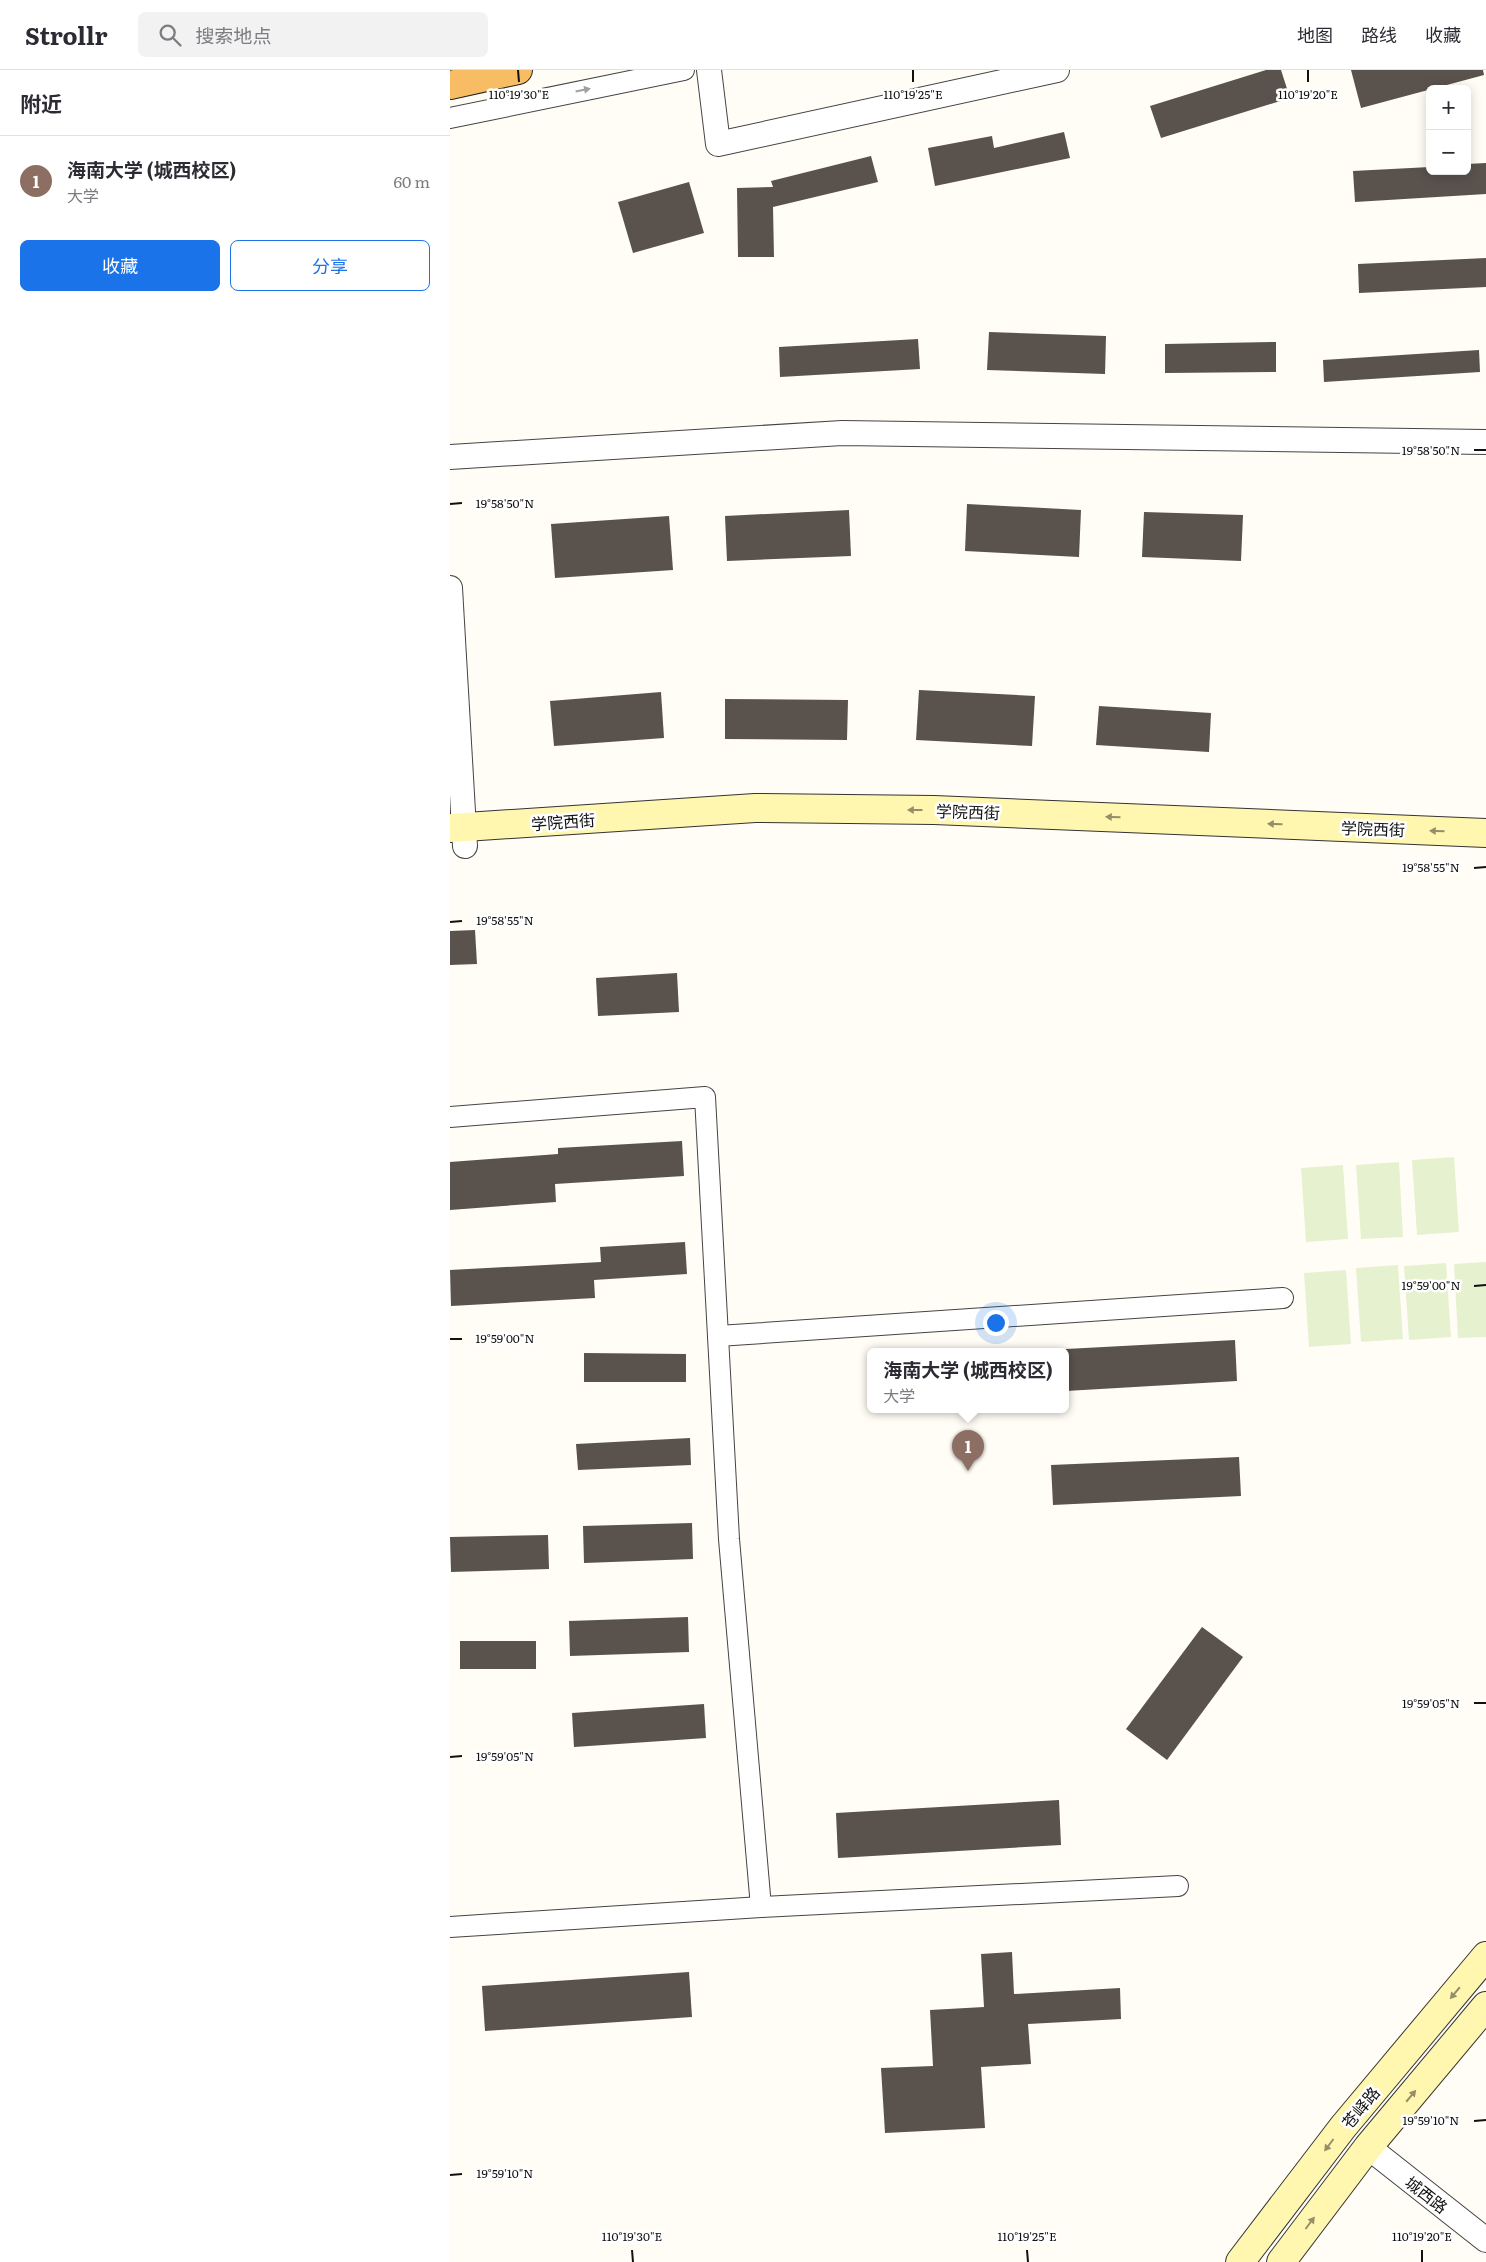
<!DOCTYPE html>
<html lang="zh">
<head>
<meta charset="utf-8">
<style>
	body { margin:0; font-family:Literata,"Noto Sans SC",serif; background:#f2f2f3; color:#2b2b33 }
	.controls { position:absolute; right:15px; top:15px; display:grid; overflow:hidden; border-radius:8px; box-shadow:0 2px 12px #0003 }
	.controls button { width:45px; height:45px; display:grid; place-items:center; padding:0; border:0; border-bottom:1px solid #e1e1e2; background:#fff; color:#2b2b33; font:25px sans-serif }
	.you { position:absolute; left:545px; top:1252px; width:18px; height:18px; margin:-12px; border:4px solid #fff; border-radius:50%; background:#1a73e8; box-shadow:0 0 0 8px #1a73e833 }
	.badge { display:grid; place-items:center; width:32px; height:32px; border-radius:50%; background:#1a73e8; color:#fff; font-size:16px; font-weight:700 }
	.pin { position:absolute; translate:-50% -41px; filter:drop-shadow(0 1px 2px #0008) }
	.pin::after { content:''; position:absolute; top:26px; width:18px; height:15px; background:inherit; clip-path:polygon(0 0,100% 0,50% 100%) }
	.popup { position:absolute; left:417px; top:1278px; width:202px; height:65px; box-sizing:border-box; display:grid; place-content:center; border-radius:8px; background:#fff; filter:drop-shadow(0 1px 4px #0005); font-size:16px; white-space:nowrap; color:#7c7c81 }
	.popup b { font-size:19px; color:#2b2b33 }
	.popup::after { content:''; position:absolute; left:50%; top:100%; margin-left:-10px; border:10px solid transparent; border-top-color:#fff }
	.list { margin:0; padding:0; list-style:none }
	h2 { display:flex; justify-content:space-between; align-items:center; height:65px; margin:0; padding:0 20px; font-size:21px }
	h2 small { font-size:16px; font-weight:400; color:#7c7c81 }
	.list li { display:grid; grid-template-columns:32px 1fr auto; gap:15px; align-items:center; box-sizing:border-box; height:90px; padding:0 20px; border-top:1px solid #e1e1e2 }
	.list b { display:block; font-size:19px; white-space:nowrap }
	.list p { margin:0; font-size:16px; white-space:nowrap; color:#7c7c81 }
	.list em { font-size:16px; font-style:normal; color:#7c7c81 }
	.actions { display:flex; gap:10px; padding:15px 20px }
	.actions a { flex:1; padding:11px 0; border:1px solid #1a73e8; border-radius:8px; text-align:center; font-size:18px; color:#1a73e8 }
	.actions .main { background:#1a73e8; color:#fff }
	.icon { flex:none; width:28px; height:28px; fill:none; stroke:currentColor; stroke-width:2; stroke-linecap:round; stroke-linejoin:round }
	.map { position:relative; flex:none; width:1036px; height:2192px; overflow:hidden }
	header { display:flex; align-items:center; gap:30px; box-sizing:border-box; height:70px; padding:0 25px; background:#fff; border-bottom:1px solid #e1e1e2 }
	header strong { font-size:24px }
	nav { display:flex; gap:28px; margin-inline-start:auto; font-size:18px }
	.search { width:350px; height:45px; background:#f2f2f3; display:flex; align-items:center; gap:12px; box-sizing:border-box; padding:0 18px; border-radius:8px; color:#7c7c81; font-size:19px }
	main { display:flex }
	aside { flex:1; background:#fff }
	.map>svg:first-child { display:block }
	.pitch { fill:#e6f2cf }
	.building { fill:#5a524d }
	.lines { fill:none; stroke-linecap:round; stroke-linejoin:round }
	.minor-casing { stroke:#444; stroke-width:22 }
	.tertiary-casing { stroke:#444; stroke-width:26 }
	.secondary-casing { stroke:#333; stroke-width:30 }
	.trunk-casing { stroke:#222; stroke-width:30 }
	.minor { stroke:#fff; stroke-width:20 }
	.tertiary { stroke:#fff; stroke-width:24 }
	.secondary { stroke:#fff6b0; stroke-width:28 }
	.trunk { stroke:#f7bc64; stroke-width:28 }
	.oneway { fill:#a0a0a0 }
	.oneway2 { fill:#948f68 }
	.ticks { fill:none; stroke:#111; stroke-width:2 }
	.labels { text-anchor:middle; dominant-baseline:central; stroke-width:5; stroke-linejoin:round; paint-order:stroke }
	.street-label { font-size:16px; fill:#111; stroke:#fff }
	.ticks-label { font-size:12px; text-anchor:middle; fill:#111; stroke:#fff; stroke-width:5; stroke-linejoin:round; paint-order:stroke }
</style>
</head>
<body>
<header>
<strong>Strollr</strong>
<div class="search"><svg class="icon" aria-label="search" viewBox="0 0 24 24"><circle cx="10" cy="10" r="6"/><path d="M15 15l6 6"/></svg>搜索地点</div>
<nav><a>地图</a><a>路线</a><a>收藏</a></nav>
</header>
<main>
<aside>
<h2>附近<small></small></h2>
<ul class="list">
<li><span class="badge" style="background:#8d6e63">1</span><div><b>海南大学 (城西校区)</b><p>大学</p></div><em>60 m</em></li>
</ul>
<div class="actions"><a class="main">收藏</a><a>分享</a></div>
</aside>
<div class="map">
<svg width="1036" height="2192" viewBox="0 0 1036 2192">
	<rect width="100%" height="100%" fill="#fffdf5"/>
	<!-- pitch -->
	<g class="pitch">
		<polygon points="1004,1087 1009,1162 967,1165 962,1090"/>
		<polygon points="949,1092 953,1167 911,1169 906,1095"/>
		<polygon points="893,1095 898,1169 856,1172 851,1098"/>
		<polygon points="1036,1192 1036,1267 1008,1268 1004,1194"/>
		<polygon points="996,1193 1001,1267 959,1270 954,1196"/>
		<polygon points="948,1195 953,1269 911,1272 906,1198"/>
		<polygon points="896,1200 901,1274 859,1277 854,1203"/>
	</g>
	<!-- building -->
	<g class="building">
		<polygon points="816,0 831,0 840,28 711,68 700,36"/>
		<polygon points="901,0 1033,0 1034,5 911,38"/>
		<polygon points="614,62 620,88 485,116 478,78 542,66 544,78"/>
		<polygon points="421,86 428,112 323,137 324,187 288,187 287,118 323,117 321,111"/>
		<polygon points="1036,93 1036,124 905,132 903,101 980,97 980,101 1017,101 1017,94"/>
		<polygon points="239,112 254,163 183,183 168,132"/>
		<polygon points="1036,188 1036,217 909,223 908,194"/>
		<polygon points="539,262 656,266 655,304 537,300"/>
		<polygon points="468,269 470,299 330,307 329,277"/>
		<polygon points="826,272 826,302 715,303 715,274"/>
		<polygon points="1029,280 1030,302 874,312 873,290"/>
		<polygon points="517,434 631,440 629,487 515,481"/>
		<polygon points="399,440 401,486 277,491 275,446"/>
		<polygon points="694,442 793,445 791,491 692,487"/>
		<polygon points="219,446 223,500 105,508 101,454"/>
		<polygon points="469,620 585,626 582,676 466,670"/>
		<polygon points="211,622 214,668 104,676 100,631"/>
		<polygon points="275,629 398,630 397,670 275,669"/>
		<polygon points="649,636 761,643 759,682 646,675"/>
		<polygon points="25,860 27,894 0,895 0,861"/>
		<polygon points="227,903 229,942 148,946 146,908"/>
		<polygon points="232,1071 234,1106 105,1114 106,1132 0,1140 0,1092 108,1084 108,1078"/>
		<polygon points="235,1172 237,1204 144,1210 145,1228 1,1236 0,1200 151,1192 150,1177"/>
		<polygon points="785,1270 787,1311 616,1321 616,1279"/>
		<polygon points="134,1283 236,1284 236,1312 134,1312"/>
		<polygon points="240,1368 241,1395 128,1400 126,1374"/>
		<polygon points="789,1387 791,1426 603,1435 601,1395"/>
		<polygon points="242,1453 243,1489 134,1493 133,1456"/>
		<polygon points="98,1465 99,1499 1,1502 0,1467"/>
		<polygon points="238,1547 239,1582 120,1586 119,1551"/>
		<polygon points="752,1557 793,1587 717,1690 676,1659"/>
		<rect x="10" y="1571" width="76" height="28"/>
		<polygon points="254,1634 256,1668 124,1677 122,1643"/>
		<polygon points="609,1730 611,1775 388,1788 386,1743"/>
		<polygon points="562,1882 564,1924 670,1918 671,1949 578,1954 581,1994 531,1997 535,2058 435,2063 431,1998 483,1996 480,1940 534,1937 531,1884"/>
		<polygon points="239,1902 242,1947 35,1961 32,1916"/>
	</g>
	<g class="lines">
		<defs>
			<g id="minor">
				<polyline points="0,48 234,0"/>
				<polyline points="0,1047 255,1027 279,1469 311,1837"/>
				<polyline points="268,1266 833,1228"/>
				<polyline points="0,1857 311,1837 728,1816"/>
			</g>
			<g id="tertiary">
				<polyline points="259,0 268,74 607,0"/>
				<polyline points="0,387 392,363 1036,372"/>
				<polyline points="0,518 15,776"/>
				<polyline points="918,2077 1036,2170"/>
			</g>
			<g id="secondary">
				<polyline points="0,758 305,738 484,740 1036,763"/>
				<polyline points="790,2192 893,2057 1036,1886"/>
				<polyline points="831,2192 918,2077 1036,1936"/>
			</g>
			<polyline id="trunk" points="0,15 68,0"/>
		</defs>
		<!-- minor casing -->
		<use href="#minor" class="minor-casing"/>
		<!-- tertiary casing -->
		<use href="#tertiary" class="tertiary-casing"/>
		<!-- secondary casing -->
		<use href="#secondary" class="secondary-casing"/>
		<!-- trunk casing -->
		<use href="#trunk" class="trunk-casing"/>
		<!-- minor -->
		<use href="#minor" class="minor"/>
		<!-- tertiary -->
		<use href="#tertiary" class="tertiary"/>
		<!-- secondary -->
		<use href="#secondary" class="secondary"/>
		<!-- trunk -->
		<use href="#trunk" class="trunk"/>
	</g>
	<!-- one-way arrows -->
	<defs><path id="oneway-solid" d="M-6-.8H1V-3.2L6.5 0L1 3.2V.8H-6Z" transform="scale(1.25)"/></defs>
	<use class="oneway" href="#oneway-solid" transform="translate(133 20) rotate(-11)"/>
	<g class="oneway2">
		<use href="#oneway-solid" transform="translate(465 740) rotate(-180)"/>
		<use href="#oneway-solid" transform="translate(663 747) rotate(-178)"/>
		<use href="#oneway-solid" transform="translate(825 754) rotate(-178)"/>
		<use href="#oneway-solid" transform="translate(987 761) rotate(-178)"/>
		<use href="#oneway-solid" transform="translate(1005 1923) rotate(130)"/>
		<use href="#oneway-solid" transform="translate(961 2026) rotate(-50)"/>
		<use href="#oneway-solid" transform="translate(879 2075) rotate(127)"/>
		<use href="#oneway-solid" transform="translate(860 2153) rotate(-53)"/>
	</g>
	<!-- ticks -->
	<path class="ticks" d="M 68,0 L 69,12M 463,0 L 463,12M 858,0 L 858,12M 1024,380 L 1036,380M 0,434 L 12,433M 1024,798 L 1036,797M 0,852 L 12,851M 1024,1216 L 1036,1215M 0,1269 L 12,1269M 1024,1633 L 1036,1633M 0,1687 L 12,1686M 1024,2051 L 1036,2050M 0,2105 L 12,2104M 182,2180 L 183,2192M 577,2180 L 578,2192M 972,2180 L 972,2192"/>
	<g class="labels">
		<!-- street labels -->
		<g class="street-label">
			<text transform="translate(518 741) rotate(2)">学院西街</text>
			<text transform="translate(113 751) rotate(-4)">学院西街</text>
			<text transform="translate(923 758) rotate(2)">学院西街</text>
			<text transform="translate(910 2037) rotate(-50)">苍峄路</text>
			<text transform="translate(977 2124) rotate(38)">城西路</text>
		</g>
	</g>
	<g class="ticks-label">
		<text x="69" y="29">110°19'30"E</text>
		<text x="463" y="29">110°19'25"E</text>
		<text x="858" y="29">110°19'20"E</text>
		<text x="981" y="385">19°58'50"N</text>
		<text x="55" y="438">19°58'50"N</text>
		<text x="981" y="802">19°58'55"N</text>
		<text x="55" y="855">19°58'55"N</text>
		<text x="981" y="1220">19°59'00"N</text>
		<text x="55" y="1273">19°59'00"N</text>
		<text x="981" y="1638">19°59'05"N</text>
		<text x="55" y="1691">19°59'05"N</text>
		<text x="981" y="2055">19°59'10"N</text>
		<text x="55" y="2108">19°59'10"N</text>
		<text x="182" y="2171">110°19'30"E</text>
		<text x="577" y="2171">110°19'25"E</text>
		<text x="972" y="2171">110°19'20"E</text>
	</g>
</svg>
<div class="controls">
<button>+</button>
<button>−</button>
</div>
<div class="you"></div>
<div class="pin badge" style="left:518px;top:1401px;background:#8d6e63">1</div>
<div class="popup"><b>海南大学 (城西校区)</b>大学</div>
</div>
</main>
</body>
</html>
